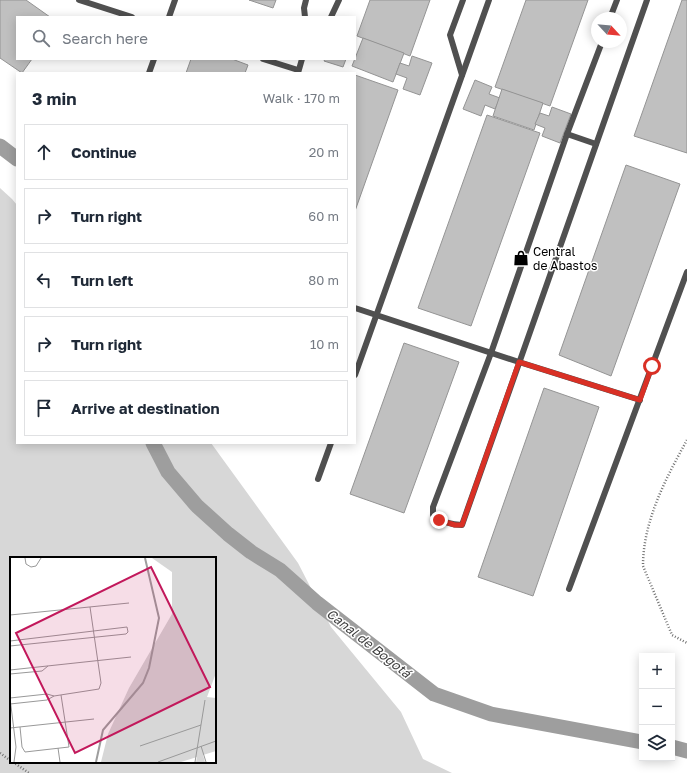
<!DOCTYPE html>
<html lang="en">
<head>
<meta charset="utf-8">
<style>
	body { margin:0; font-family:"Golos Text",sans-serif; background:#f6f6f7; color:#1f2937 }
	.controls { position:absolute; right:12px; bottom:12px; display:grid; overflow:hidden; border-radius:0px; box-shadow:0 2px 10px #0003 }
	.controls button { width:36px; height:36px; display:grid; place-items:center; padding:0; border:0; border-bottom:1px solid #e0e1e3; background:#fff; color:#1f2937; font:20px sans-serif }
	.compass { position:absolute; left:591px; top:12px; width:36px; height:36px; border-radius:50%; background:#fff; box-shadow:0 2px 10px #0003; rotate:116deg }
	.stop { position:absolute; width:12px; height:12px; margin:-9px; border:3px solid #d93025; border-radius:50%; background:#fff }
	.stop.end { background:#d93025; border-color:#fff; box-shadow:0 1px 4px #0008 }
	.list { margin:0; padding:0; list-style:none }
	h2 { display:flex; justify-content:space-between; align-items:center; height:52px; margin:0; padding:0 16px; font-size:17px }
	h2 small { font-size:13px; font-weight:400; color:#747a83 }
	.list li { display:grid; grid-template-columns:26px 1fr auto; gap:12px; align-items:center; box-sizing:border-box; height:56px; margin:0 8px 8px; padding:0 8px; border:1px solid #e0e1e3; border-radius:0px }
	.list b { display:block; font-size:15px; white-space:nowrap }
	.list em { font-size:13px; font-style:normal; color:#747a83 }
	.icon { flex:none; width:22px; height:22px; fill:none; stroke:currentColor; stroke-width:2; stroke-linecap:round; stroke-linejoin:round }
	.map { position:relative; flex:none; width:687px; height:773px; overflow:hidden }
	.search { position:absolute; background:#fff; box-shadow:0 2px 10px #0003; left:16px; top:16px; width:340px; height:44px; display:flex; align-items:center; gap:10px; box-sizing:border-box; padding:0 14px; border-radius:0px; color:#747a83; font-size:15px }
	.panel { position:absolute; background:#fff; box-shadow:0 2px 10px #0003; left:16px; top:72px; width:340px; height:372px; border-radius:0px }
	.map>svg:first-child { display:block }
	.green { fill:#d7d7d7; fill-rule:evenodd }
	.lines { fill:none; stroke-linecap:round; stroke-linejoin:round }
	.canal { stroke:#9e9e9e; stroke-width:15 }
	.building { fill:#c0c0c0; stroke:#949494 }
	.path { stroke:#727272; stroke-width:2.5; stroke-dasharray:1 2; stroke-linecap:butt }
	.service { stroke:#505050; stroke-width:6 }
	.route { stroke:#d93025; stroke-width:5 }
	.labels { text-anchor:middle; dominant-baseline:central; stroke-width:3; stroke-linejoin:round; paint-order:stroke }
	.poi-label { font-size:12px; fill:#000; stroke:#fff; text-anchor:start }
	.water-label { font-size:13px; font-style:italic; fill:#3f3f3f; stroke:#fff }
	.inset-river { fill:none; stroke:#9e9e9e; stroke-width:2 }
	.inset-road { fill:none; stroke:#999; stroke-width:1 }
	.view { fill:#c2185b; fill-opacity:0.15; stroke:#c2185b; stroke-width:2 }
	.inset-edge { fill:none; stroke:#000; stroke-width:2 }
</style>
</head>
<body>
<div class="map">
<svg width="687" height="773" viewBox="0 0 687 773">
	<rect width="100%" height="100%" fill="#fff"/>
	<!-- green -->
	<path class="green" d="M 0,188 L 12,199 L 17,205 L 17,443 L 211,443 L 298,563 L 331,627 L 401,712 L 423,759 L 452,773 L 0,773 ZM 11,558 L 215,558 L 215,762 L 11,762 Z"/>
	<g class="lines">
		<!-- canal -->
		<g class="canal">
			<polyline points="0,146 17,159"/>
			<polyline points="153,443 168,472 197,506 228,534 251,552 280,570 317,603 434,694 491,714 642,742"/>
			<polyline points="672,747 687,751"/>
		</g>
	</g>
	<!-- building -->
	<g class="building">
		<polygon points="0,0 26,0 50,17 17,17 17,59 32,59 22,73 0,58"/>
		<polygon points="249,0 276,0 273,8"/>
		<polygon points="370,0 430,0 410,56 357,36"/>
		<polygon points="526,0 588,0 550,106 495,87"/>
		<polygon points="682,0 687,0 687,153 634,136"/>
		<polygon points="363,38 404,53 393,82 352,66"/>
		<polygon points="412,56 432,63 420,95 403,89 407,78 396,74 400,63 409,66"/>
		<polygon points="191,59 232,59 248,65 245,73 186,73"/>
		<polygon points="325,59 346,59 343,67 324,61"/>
		<polygon points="355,75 398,90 355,211"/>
		<polygon points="475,80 492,87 489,94 500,98 495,109 485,105 481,116 463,109"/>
		<polygon points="502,89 543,103 534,130 493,116"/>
		<polygon points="552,107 571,114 560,143 542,136 545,128 535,124 540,113 549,116"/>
		<polygon points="487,115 540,133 471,326 418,308"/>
		<polygon points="626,165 680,184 611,376 559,355"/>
		<polygon points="404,343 459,362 404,513 350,494"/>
		<polygon points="544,388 599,407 533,596 478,577"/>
	</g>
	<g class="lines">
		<!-- path -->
		<g class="path">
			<path d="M 687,440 C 666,478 643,521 643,566 L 672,635 L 687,643"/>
			<polyline points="0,753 11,761"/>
			<polyline points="13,762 29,773"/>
		</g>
		<!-- service -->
		<g class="service">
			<polyline points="79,0 132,17"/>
			<polyline points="169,17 175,0"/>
			<polyline points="305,17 304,8 306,0"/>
			<polyline points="331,17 339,0"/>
			<polyline points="610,18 617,0"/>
			<path d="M 602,42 L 567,134 L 491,353 L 433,507 L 433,515 C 441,521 451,525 462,525 L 647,0"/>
			<polyline points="263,59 298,70"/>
			<polyline points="149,73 154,59"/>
			<polyline points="298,73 302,59"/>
			<polyline points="462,75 450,35 463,0"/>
			<polyline points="567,134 596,144"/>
			<polyline points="355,308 519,362 640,400"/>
			<polyline points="355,375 489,0"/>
			<polyline points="318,479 331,443"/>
			<polyline points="569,589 687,272"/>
		</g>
	</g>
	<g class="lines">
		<!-- route -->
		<polyline class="route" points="439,520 455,525 462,525 519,362 640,400 652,366"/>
	</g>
	<!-- icons -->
	<defs>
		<symbol id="shop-bare" viewBox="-9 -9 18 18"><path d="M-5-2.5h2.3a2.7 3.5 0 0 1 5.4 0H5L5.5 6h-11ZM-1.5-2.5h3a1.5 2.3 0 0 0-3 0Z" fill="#000" stroke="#fff" stroke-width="2.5" paint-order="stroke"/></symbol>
	</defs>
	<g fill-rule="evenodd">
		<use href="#shop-bare" x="510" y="247" width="22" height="22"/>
	</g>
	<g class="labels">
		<!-- poi labels -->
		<g class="poi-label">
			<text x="533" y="251">Central<tspan x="533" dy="14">de Abastos</tspan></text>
		</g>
		<!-- water labels -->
		<g class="water-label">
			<text transform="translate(369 643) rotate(38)">Canal de Bogotá</text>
		</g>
	</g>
	<!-- overview -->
	<g transform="translate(10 557)">
		<rect width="206" height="206" fill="#fff"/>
		<path d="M 142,1 L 206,1 L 206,116 L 197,140 L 206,141 L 206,194 L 193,198 L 195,205 L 186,205 L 187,200 L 171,205 L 91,205 L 98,177 L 119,131 L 162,57 L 162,15 Z" fill="#d7d7d7"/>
		<path class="inset-river" d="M 86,205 L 93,173 L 133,126 L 139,111 L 149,61 L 135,1"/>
		<path class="inset-road" d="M 15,1 L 16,7 L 21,10 L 26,9 L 31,1M 0,58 L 119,46M 0,84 L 117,70 L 118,75 L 116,77 L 0,89M 0,113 L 121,100M 0,117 L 32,114 L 38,109M 0,141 L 6,190 L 4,205M 0,141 L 37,137 L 44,139M 0,147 L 37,143 L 44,139 L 89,132 L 91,126 L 80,50M 10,170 L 12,190 L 15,195 L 59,190 L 51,138M 0,171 L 84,162M 130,189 L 191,168M 191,189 L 196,205M 48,191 L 50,205M 148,205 L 206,184M 185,205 L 195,143"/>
		<path class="view" d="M 141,10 L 200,130 L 65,196 L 6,76 Z"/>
		<rect width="206" height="206" class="inset-edge"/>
	</g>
</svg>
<div class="controls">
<button>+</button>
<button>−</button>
<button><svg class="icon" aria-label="layers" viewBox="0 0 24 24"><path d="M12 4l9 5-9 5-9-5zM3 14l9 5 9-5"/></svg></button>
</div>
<svg class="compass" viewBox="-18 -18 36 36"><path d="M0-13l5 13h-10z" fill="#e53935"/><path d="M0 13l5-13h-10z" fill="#747a83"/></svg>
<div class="stop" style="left:652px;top:366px"></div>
<div class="stop end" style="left:439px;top:520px"></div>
<div class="search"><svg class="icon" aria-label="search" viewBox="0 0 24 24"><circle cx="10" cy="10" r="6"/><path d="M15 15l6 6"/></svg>Search here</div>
<section class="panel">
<h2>3 min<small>Walk · 170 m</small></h2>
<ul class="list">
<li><svg class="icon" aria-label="ahead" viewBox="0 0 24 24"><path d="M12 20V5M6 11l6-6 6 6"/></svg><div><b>Continue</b></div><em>20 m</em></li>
<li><svg class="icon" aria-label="right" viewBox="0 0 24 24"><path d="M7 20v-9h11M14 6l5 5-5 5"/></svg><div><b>Turn right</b></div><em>60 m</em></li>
<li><svg class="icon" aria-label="left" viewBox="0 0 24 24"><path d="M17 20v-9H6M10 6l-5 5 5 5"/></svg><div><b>Turn left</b></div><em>80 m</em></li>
<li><svg class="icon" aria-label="right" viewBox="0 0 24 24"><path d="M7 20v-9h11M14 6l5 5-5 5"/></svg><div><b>Turn right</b></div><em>10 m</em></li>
<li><svg class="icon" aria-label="arrive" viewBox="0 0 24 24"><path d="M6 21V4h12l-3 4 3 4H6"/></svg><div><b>Arrive at destination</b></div></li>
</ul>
</section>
</div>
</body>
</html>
